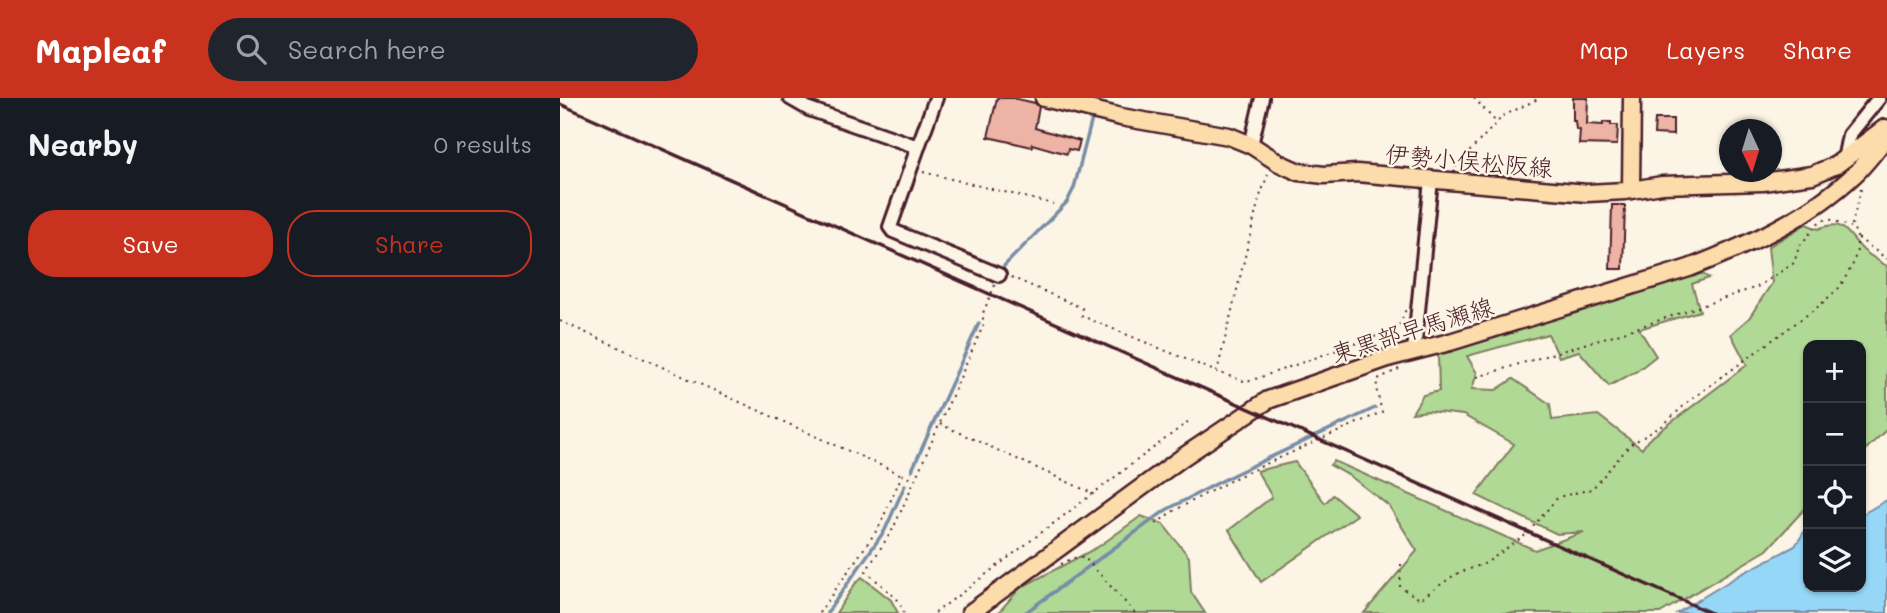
<!DOCTYPE html>
<html lang="en">
<head>
<meta charset="utf-8">
<style>
	body { margin:0; font-family:Mali,"Klee One",sans-serif; background:#20242c; color:#f1f3f6 }
	.controls { position:absolute; right:21px; bottom:21px; display:grid; overflow:hidden; border-radius:14px; box-shadow:0 2px 5px #0004 }
	.controls button { width:63px; height:63px; display:grid; place-items:center; padding:0; border:0; border-bottom:2px solid #363941; background:#171b24; color:#f1f3f6; font:35px sans-serif }
	.compass { position:absolute; left:1159px; top:21px; width:63px; height:63px; border-radius:50%; background:#171b24; box-shadow:0 2px 5px #0004; rotate:176deg }
	.list { margin:0; padding:0; list-style:none }
	h2 { display:flex; justify-content:space-between; align-items:center; height:91px; margin:0; padding:0 28px; font-size:30px }
	h2 small { font-size:23px; font-weight:400; color:#9ea1a6 }
	.actions { display:flex; gap:14px; padding:21px 28px }
	.actions a { flex:1; padding:16px 0; border:2px solid #c8321e; border-radius:28px; text-align:center; font-size:24px; color:#c8321e }
	.actions .main { background:#c8321e; color:#fff }
	.icon { flex:none; width:38px; height:38px; fill:none; stroke:currentColor; stroke-width:2; stroke-linecap:round; stroke-linejoin:round }
	.map { position:relative; flex:none; width:1327px; height:515px; overflow:hidden }
	header { display:flex; align-items:center; gap:42px; box-sizing:border-box; height:98px; padding:0 35px; background:#c8321e; color:#fff }
	header strong { font-size:33px }
	nav { display:flex; gap:38px; margin-inline-start:auto; font-size:24px }
	.search { width:490px; height:63px; background:#20242c; display:flex; align-items:center; gap:18px; box-sizing:border-box; padding:0 24px; border-radius:38px; color:#9ea1a6; font-size:26px }
	main { display:flex }
	aside { flex:1; background:#171b24 }
	.map>svg:first-child { display:block }
	.green { fill:#b1d996; stroke:#7e7c60; stroke-width:2 }
	.water { fill:#96d7f8; stroke:#788da6; stroke-width:2 }
	.lines { fill:none; stroke-linecap:round; stroke-linejoin:round }
	.stream { stroke:#788da6; stroke-width:3.5 }
	.building { fill:#edb4a5; stroke:#4a1f2b; stroke-width:2 }
	.minor-casing { stroke:#4a1f2b; stroke-width:18 }
	.major-casing { stroke:#4a1f2b; stroke-width:21 }
	.path { stroke:#4a1f2b; stroke-width:2; stroke-dasharray:2 5; stroke-linecap:butt }
	.minor { stroke:#fcf5e5; stroke-width:12 }
	.major { stroke:#fcdcab; stroke-width:16 }
	.rail { stroke:#4a1f2b; stroke-width:3.5 }
	.labels { text-anchor:middle; dominant-baseline:central; stroke-width:5; stroke-linejoin:round; paint-order:stroke }
	.street-label { font-size:24px; fill:#4a1f2b; stroke:#fcf5e5 }
</style>
</head>
<body>
<header>
<strong>Mapleaf</strong>
<div class="search"><svg class="icon" aria-label="search" viewBox="0 0 24 24"><circle cx="10" cy="10" r="6"/><path d="M15 15l6 6"/></svg>Search here</div>
<nav><a>Map</a><a>Layers</a><a>Share</a></nav>
</header>
<main>
<aside>
<h2>Nearby<small>0 results</small></h2>
<ul class="list">
</ul>
<div class="actions"><a class="main">Save</a><a>Share</a></div>
</aside>
<div class="map">
<svg width="1327" height="515" viewBox="0 0 1327 515">
	<rect width="100%" height="100%" fill="#fcf5e5"/>
	<filter id="ink" filterUnits="userSpaceOnUse"><feTurbulence type="fractalNoise" baseFrequency=".0143" numOctaves="2"/><feDisplacementMap in="SourceGraphic" scale="14" xChannelSelector="R" yChannelSelector="G"/><feConvolveMatrix kernelMatrix="1 2 1 2 8 2 1 2 1" color-interpolation-filters="sRGB"/></filter>
	<g filter="url(#ink)">
		<!-- green -->
		<g class="green">
			<path d="M 1246,126 L 1258,131 C 1285,120 1286,135 1303,152 C 1310,158 1319,163 1327,168 L 1327,331 L 1301,356 L 1301,247 L 1248,247 L 1248,407 L 1207,452 L 1100,515 L 804,515 L 857,453 L 829,408 L 790,378 L 770,367 L 774,363 L 975,452 L 1024,434 L 997,436 L 916,397 L 954,346 L 903,317 L 868,313 L 852,315 L 863,297 L 879,293 L 878,255 L 1138,173 L 1149,180 L 1132,186 L 1140,213 L 1079,231 L 1096,258 L 1077,273 L 1049,288 L 1019,253 L 999,259 L 988,236 L 907,258 L 917,275 L 912,291 L 936,292 L 953,281 L 990,306 L 992,322 L 1038,317 L 1082,351 L 1088,342 L 1187,267 L 1171,236 L 1189,220 L 1212,185 L 1208,149 Z"/>
			<polygon points="735,364 765,405 773,397 797,417 701,484 669,432 712,399 697,373"/>
			<polygon points="581,418 603,426 629,459 631,494 645,515 438,515 460,490 538,449"/>
			<polygon points="302,479 331,502 338,515 276,515 295,486"/>
		</g>
		<!-- water -->
		<polygon class="water" points="1327,402 1327,515 1117,515 1181,476 1235,448 1248,428 1248,489 1301,489 1301,417"/>
		<g class="lines">
			<!-- stream -->
			<g class="stream">
				<polyline points="444,168 507,104 514,90 533,17"/>
				<polyline points="352,372 419,225"/>
				<polyline points="267,515 325,432 345,387"/>
				<polyline points="465,515 606,412 675,376 815,310"/>
			</g>
		</g>
		<!-- building -->
		<g class="building">
			<polygon points="437,0 453,0 475,5 479,9 475,30 520,43 517,53 508,51 507,56 472,46 472,49 428,39"/>
			<polygon points="1013,0 1028,0 1027,26 1043,27 1043,24 1051,24 1051,27 1058,27 1057,47 1019,46 1020,32 1016,31 1015,23 1013,23"/>
			<polygon points="1095,21 1113,21 1113,37 1094,36"/>
			<polygon points="1052,107 1065,107 1063,171 1050,171"/>
		</g>
		<g class="lines">
			<defs>
				<g id="minor">
					<polyline points="230,0 249,11 358,49 376,0"/>
					<polyline points="691,47 702,0"/>
					<polyline points="358,49 330,129 333,133 439,177"/>
					<polyline points="1284,62 1289,37 1319,0"/>
					<polyline points="854,253 871,82"/>
				</g>
				<g id="major">
					<polyline points="484,0 561,19 669,38 691,47 719,65 739,74 764,77 797,75 1027,95 1065,93 1102,87 1203,84 1252,77 1276,67 1325,30"/>
					<polyline points="1071,92 1072,0"/>
					<path d="M 410,515 L 623,359 L 708,302 L 831,259 L 890,244 L 1129,170 C 1188,147 1249,120 1296,75 C 1307,64 1317,51 1327,38"/>
				</g>
			</defs>
			<!-- minor casing -->
			<use href="#minor" class="minor-casing"/>
			<!-- major casing -->
			<use href="#major" class="major-casing"/>
			<!-- path -->
			<g class="path">
				<polyline points="914,0 936,24"/>
				<polyline points="895,69 943,18 980,0"/>
				<polyline points="363,74 493,106"/>
				<polyline points="708,76 699,101 657,274 687,284 828,234 840,226 846,211"/>
				<polyline points="1298,140 1327,161"/>
				<polyline points="451,179 522,210 522,218 657,274"/>
				<polyline points="0,223 342,377"/>
				<polyline points="917,279 1073,231 1197,189 1234,165 1239,149 1260,123 1269,121 1291,129"/>
				<polyline points="380,326 534,396"/>
				<polyline points="596,426 610,415 677,379 822,314 816,290 818,281 841,270"/>
				<polyline points="501,466 513,460 524,459 575,515"/>
				<polyline points="841,466 840,489 860,501 896,476 926,465 967,436 998,399 1032,391 1071,346 1102,328 1129,303 1259,208 1280,189 1293,166 1297,152 1297,139 1292,126 1302,87"/>
				<polyline points="259,515 319,429 342,377 353,382"/>
				<polyline points="344,515 338,502 306,473 333,431 423,228 423,215 435,187"/>
				<polyline points="375,515 629,323"/>
			</g>
			<!-- minor -->
			<use href="#minor" class="minor"/>
			<!-- major -->
			<use href="#major" class="major"/>
			<!-- rail -->
			<polyline class="rail" points="0,6 1151,515"/>
		</g>
	</g>
	<g class="labels">
		<!-- street labels -->
		<g class="street-label">
			<text transform="translate(909 62) rotate(5)">伊勢小俣松阪線</text>
			<text transform="translate(852 231) rotate(-17)">東黒部早馬瀬線</text>
		</g>
	</g>
</svg>
<div class="controls">
<button>+</button>
<button>−</button>
<button><svg class="icon" aria-label="locate" viewBox="0 0 24 24"><circle cx="12" cy="12" r="6"/><path d="M12 2v4M12 18v4M2 12h4M18 12h4"/></svg></button>
<button><svg class="icon" aria-label="layers" viewBox="0 0 24 24"><path d="M12 4l9 5-9 5-9-5zM3 14l9 5 9-5"/></svg></button>
</div>
<svg class="compass" viewBox="-18 -18 36 36"><path d="M0-13l5 13h-10z" fill="#e53935"/><path d="M0 13l5-13h-10z" fill="#9ea1a6"/></svg>
</div>
</main>
</body>
</html>
